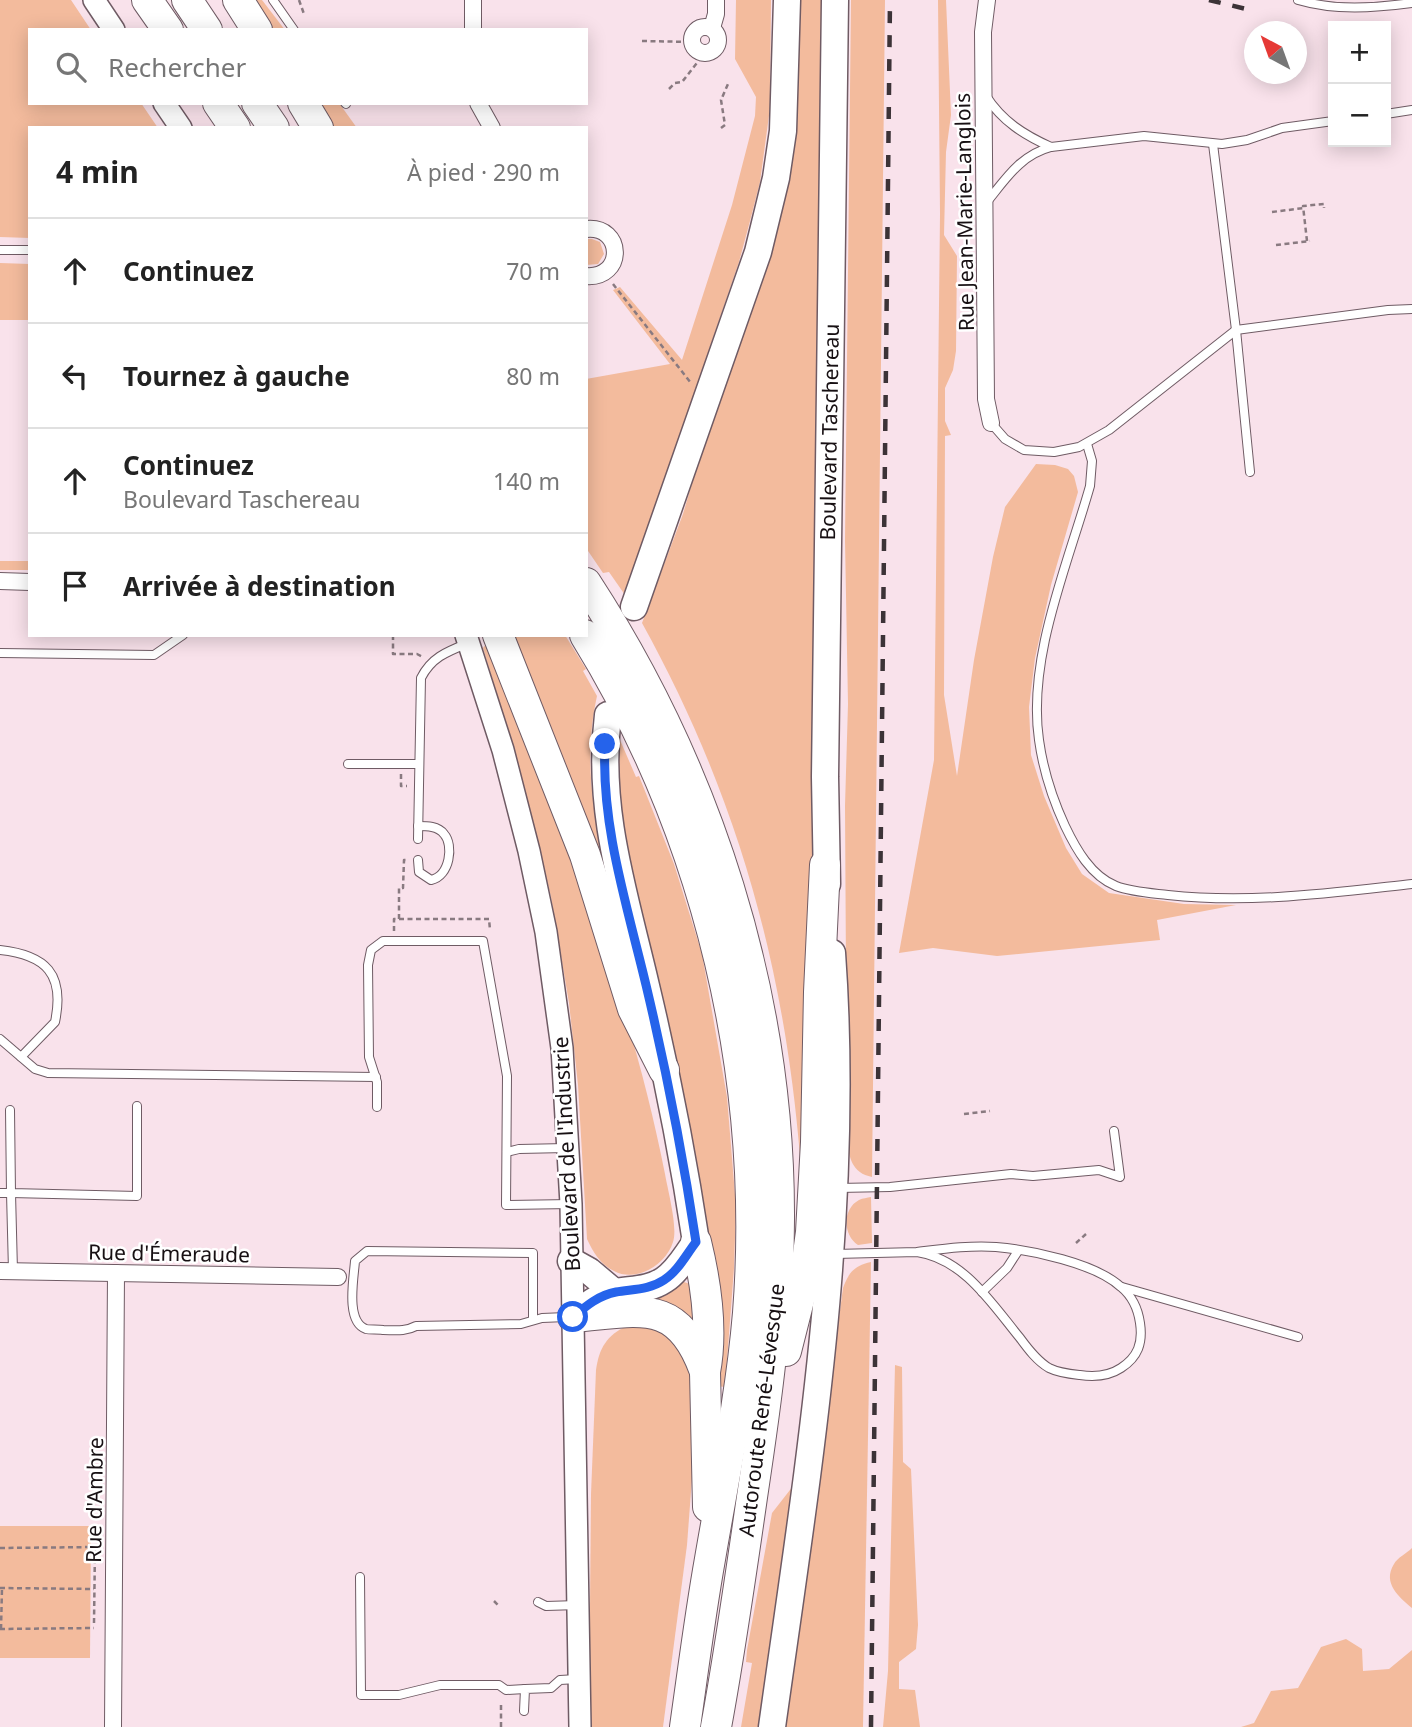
<!DOCTYPE html>
<html lang="fr">
<head>
<meta charset="utf-8">
<style>
	body { margin:0; font-family:"Noto Sans",sans-serif; background:#f2f2f2; color:#222 }
	.controls { position:absolute; right:21px; top:21px; display:grid; overflow:hidden; border-radius:0px; box-shadow:0 4px 18px #0003 }
	.controls button { width:63px; height:63px; display:grid; place-items:center; padding:0; border:0; border-bottom:2px solid #e0e0e0; background:#fff; color:#222; font:35px sans-serif }
	.compass { position:absolute; left:1244px; top:21px; width:63px; height:63px; border-radius:50%; background:#fff; box-shadow:0 4px 18px #0003; rotate:319deg }
	.stop { position:absolute; width:21px; height:21px; margin:-16px; border:5px solid #2563eb; border-radius:50%; background:#fff }
	.stop.end { background:#2563eb; border-color:#fff; box-shadow:0 2px 7px #0008 }
	.list { margin:0; padding:0; list-style:none }
	h2 { display:flex; justify-content:space-between; align-items:center; height:91px; margin:0; padding:0 28px; font-size:30px }
	h2 small { font-size:23px; font-weight:400; color:#767676 }
	.list li { display:grid; grid-template-columns:46px 1fr auto; gap:21px; align-items:center; box-sizing:border-box; height:105px; padding:0 28px; border-top:2px solid #e0e0e0 }
	.list b { display:block; font-size:26px; white-space:nowrap }
	.list p { margin:0; font-size:23px; white-space:nowrap; color:#767676 }
	.list em { font-size:23px; font-style:normal; color:#767676 }
	.icon { flex:none; width:38px; height:38px; fill:none; stroke:currentColor; stroke-width:2; stroke-linecap:round; stroke-linejoin:round }
	.map { position:relative; flex:none; width:1412px; height:1727px; overflow:hidden }
	.search { position:absolute; background:#fff; box-shadow:0 4px 18px #0003; left:28px; top:28px; width:560px; height:77px; display:flex; align-items:center; gap:18px; box-sizing:border-box; padding:0 24px; border-radius:0px; color:#767676; font-size:26px }
	.panel { position:absolute; background:#fff; box-shadow:0 4px 18px #0003; left:28px; top:126px; width:560px; height:511px; border-radius:0px }
	.map>svg:first-child { display:block }
	.green { fill:#f3bb9d }
	.lines { fill:none; stroke-linecap:round; stroke-linejoin:round }
	.service-casing { stroke:#6f5b64; stroke-width:10 }
	.minor-casing { stroke:#6f5b64; stroke-width:18 }
	.tertiary-casing { stroke:#6f5b64; stroke-width:24 }
	.primary-casing { stroke:#6f5b64; stroke-width:29 }
	.motorway-casing { stroke:#6f5b64; stroke-width:32 }
	.path { stroke:#897a80; stroke-width:2.5; stroke-dasharray:5 3.5; stroke-linecap:butt }
	.service { stroke:#fff; stroke-width:8 }
	.minor { stroke:#fff; stroke-width:16 }
	.tertiary { stroke:#fff; stroke-width:21 }
	.primary { stroke:#fff; stroke-width:26 }
	.motorway { stroke:#fff; stroke-width:30 }
	.rail { stroke:#3c3337; stroke-width:4.5; stroke-dasharray:12 12; stroke-linecap:butt }
	.route { stroke:#2563eb; stroke-width:9 }
	.labels { text-anchor:middle; dominant-baseline:central; stroke-width:5; stroke-linejoin:round; paint-order:stroke }
	.street-label { font-size:21px; fill:#171013; stroke:#fff }
</style>
</head>
<body>
<div class="map">
<svg width="1412" height="1727" viewBox="0 0 1412 1727">
	<rect width="100%" height="100%" fill="#f9e2eb"/>
	<!-- green -->
	<g class="green">
		<polygon points="0,0 71,0 91,30 30,30 30,103 141,103 158,128 30,128 30,238 0,237"/>
		<polygon points="250,0 262,0 285,30 270,30"/>
		<polygon points="736,0 771,0 770,108 760,182 750,221 739,262 625,595 609,572 603,573 586,548 586,379 670,364 613,290 620,287 682,360 732,205 755,116 756,97 735,59"/>
		<path d="M 799,0 L 825,0 L 814,848 L 805,1157 L 800,1156 C 784,963 736,793 642,623 L 683,514 L 702,449 L 766,262 L 783,205 L 793,155 L 797,116 Z"/>
		<path d="M 851,0 L 885,0 L 872,1177 C 852,1173 849,1158 847,1140 L 845,806 L 848,704 L 845,541 Z"/>
		<polygon points="938,0 946,0 951,115 946,152 944,235 957,256 956,351 953,370 945,388 945,421 951,435 945,436 944,695 957,776 974,660 993,557 1005,507 1036,464 1055,465 1068,469 1074,476 1078,492 1051,585 1035,658 1029,707 1031,755 1044,796 1066,848 1082,874 1109,893 1184,904 1236,905 1157,920 1160,940 997,956 933,948 899,953 934,760 940,214"/>
		<polygon points="317,103 339,103 357,128 332,128"/>
		<polygon points="592,239 600,242 604,254 598,264 586,265 586,239"/>
		<polygon points="0,263 30,264 30,320 0,320"/>
		<rect x="0" y="561" width="30" height="9"/>
		<path d="M 507,635 L 565,635 L 586,669 L 583,671 L 597,696 C 579,778 601,849 622,928 Z"/>
		<path d="M 487,643 C 558,815 629,991 665,1174 C 668,1191 678,1228 673,1242 C 666,1265 636,1283 614,1271 C 600,1264 593,1252 587,1239 L 578,1085 L 569,1003 L 551,897 L 520,771 L 483,648 Z"/>
		<polygon points="620,740 636,777 639,776 674,864 702,954 727,1097 736,1207 734,1268 725,1387 716,1386 625,864 617,763"/>
		<path d="M 871,1197 L 872,1243 L 858,1245 C 843,1235 842,1209 859,1200 C 863,1198 867,1198 871,1197 Z"/>
		<path d="M 871,1262 L 863,1727 L 785,1727 L 843,1288 C 849,1272 854,1266 871,1262 Z"/>
		<polygon points="681,1281 693,1285 700,1327 650,1299"/>
		<path d="M 627,1326 L 651,1326 L 676,1340 L 691,1371 L 696,1425 L 687,1545 L 663,1727 L 591,1727 L 589,1719 L 591,1494 L 596,1370 C 599,1348 607,1335 627,1326 Z"/>
		<polygon points="895,1365 902,1367 903,1462 911,1469 918,1625 916,1649 899,1662 899,1689 915,1690 920,1727 883,1727 888,1671"/>
		<polygon points="797,1481 764,1727 741,1727 752,1663 746,1662 747,1650 772,1513"/>
		<polygon points="0,1526 91,1526 90,1658 0,1658"/>
		<path d="M 1412,1548 L 1412,1608 C 1399,1597 1382,1583 1394,1564 C 1397,1558 1407,1553 1412,1548 Z"/>
		<polygon points="1346,1639 1362,1649 1363,1671 1389,1669 1412,1650 1412,1727 1241,1727 1254,1723 1271,1691 1298,1688 1321,1647"/>
	</g>
	<g class="lines">
		<defs>
			<g id="service">
				<polyline points="273,0 294,30"/>
				<path d="M 1298,0 C 1335,11 1374,8 1412,3"/>
				<path d="M 986,96 C 1002,121 1024,135 1051,147 C 1020,155 1005,180 986,203"/>
				<polyline points="345,103 346,104"/>
				<polyline points="1386,114 1412,110"/>
				<polyline points="1213,144 1236,330 1250,472"/>
				<polyline points="1051,147 1144,136 1222,144 1247,140 1282,128 1333,121"/>
				<polyline points="0,250 30,250"/>
				<polyline points="991,423 1005,439 1024,450 1054,452 1079,447 1109,430 1236,330 1388,310 1412,309"/>
				<path d="M 1087,444 L 1092,461 L 1090,486 C 1068,564 1027,658 1039,740 C 1043,769 1053,800 1065,826 C 1076,849 1091,876 1116,886 C 1132,892 1151,893 1168,895 C 1251,904 1330,893 1412,884"/>
				<polyline points="0,653 154,655 183,635"/>
				<polyline points="348,764 419,764"/>
				<path d="M 418,839 L 421,678 C 431,658 446,652 466,644"/>
				<path d="M 418,860 L 419,872 L 431,880 C 450,876 454,845 444,834 C 438,826 427,826 418,826"/>
				<path d="M 0,950 C 46,955 65,974 55,1022 L 21,1057"/>
				<polyline points="0,1039 35,1069 48,1073 376,1077"/>
				<polyline points="377,1107 377,1082 369,1057 368,965 371,950 383,941 483,941 507,1076 506,1205 571,1204"/>
				<polyline points="10,1110 11,1193 137,1196 137,1106"/>
				<polyline points="507,1152 519,1149 566,1148"/>
				<polyline points="838,1188 890,1187 1011,1174 1033,1176 1099,1170 1120,1177 1114,1131"/>
				<polyline points="0,1193 11,1193 13,1271"/>
				<path d="M 835,1254 L 917,1252 C 964,1259 992,1304 1020,1338 C 1028,1349 1037,1361 1049,1368 C 1059,1373 1070,1374 1080,1375 C 1094,1377 1109,1376 1121,1368 C 1138,1357 1143,1343 1140,1323 C 1138,1309 1132,1296 1121,1287 C 1095,1263 1031,1250 996,1247 C 970,1245 942,1249 917,1252"/>
				<polyline points="1122,1287 1298,1337"/>
				<polyline points="982,1292 1007,1268 1018,1251"/>
				<path d="M 533,1320 L 533,1253 L 367,1251 L 355,1261 C 354,1277 345,1322 366,1329 C 370,1330 378,1329 383,1330 C 394,1330 405,1332 416,1326 L 521,1324 L 542,1318 L 566,1317"/>
				<polyline points="360,1577 361,1695 399,1695 440,1685 499,1685 506,1690 525,1689"/>
				<polyline points="538,1602 546,1606 578,1605"/>
				<polyline points="524,1711 525,1689 551,1688 560,1680 577,1679"/>
			</g>
			<g id="minor">
				<polyline points="987,0 983,32 986,399 991,423"/>
				<circle cx="705" cy="40" r="13"/>
				<polyline points="712,28 716,14 716,0"/>
				<polyline points="473,30 473,0"/>
				<polyline points="478,103 492,128"/>
				<path d="M 586,229 C 624,225 625,279 586,276"/>
				<polyline points="0,581 30,582"/>
				<polyline points="0,1271 338,1277"/>
				<polyline points="113,1727 116,1273"/>
			</g>
			<g id="tertiary">
				<polyline points="94,0 114,30"/>
				<polyline points="164,103 181,128"/>
				<polyline points="466,635 503,750 529,851 546,932 562,1048 571,1204 580,1727"/>
			</g>
			<g id="primary">
				<polyline points="634,607 758,252 776,178 783,131 787,0"/>
				<polyline points="827,884 825,777 835,0"/>
				<polyline points="571,1261 589,1271 614,1292"/>
				<path d="M 573,1317 C 586,1306 599,1295 616,1292 C 633,1289 649,1290 664,1280 C 678,1271 686,1255 696,1242 C 683,1156 666,1070 646,986 C 625,895 596,810 608,715"/>
				<path d="M 772,1727 C 808,1470 851,1214 832,953"/>
			</g>
			<g id="motorway">
				<polyline points="147,0 168,30"/>
				<polyline points="187,0 207,30"/>
				<polyline points="238,0 257,30"/>
				<polyline points="218,103 235,128"/>
				<polyline points="257,103 274,128"/>
				<polyline points="303,103 318,128"/>
				<path d="M 586,583 C 708,770 780,994 779,1219 C 779,1313 766,1404 752,1497 C 741,1574 730,1651 716,1727"/>
				<polyline points="498,635 585,855 633,1009 664,1070"/>
				<path d="M 585,635 C 709,836 766,1078 748,1313 C 741,1396 724,1477 710,1559 C 700,1615 693,1671 685,1727"/>
				<path d="M 696,1242 C 706,1283 713,1330 705,1372 L 708,1507"/>
				<path d="M 573,1317 C 638,1312 677,1296 704,1369"/>
				<polyline points="786,1351 805,1276 811,1232 816,1142 819,992 825,865"/>
			</g>
		</defs>
		<!-- service casing -->
		<use href="#service" class="service-casing"/>
		<!-- minor casing -->
		<use href="#minor" class="minor-casing"/>
		<!-- tertiary casing -->
		<use href="#tertiary" class="tertiary-casing"/>
		<!-- primary casing -->
		<use href="#primary" class="primary-casing"/>
		<!-- motorway casing -->
		<use href="#motorway" class="motorway-casing"/>
		<!-- path -->
		<g class="path">
			<polyline points="299,0 304,14"/>
			<polyline points="642,41 692,42"/>
			<polyline points="669,89 675,83 682,82 704,54"/>
			<polyline points="721,128 725,125 721,100 728,84"/>
			<polyline points="1272,212 1304,208"/>
			<polyline points="1307,241 1303,206 1324,204 1324,208"/>
			<polyline points="1276,245 1310,241"/>
			<polyline points="613,284 691,383"/>
			<polyline points="393,635 393,654 417,654 423,657"/>
			<polyline points="401,774 401,786 407,786"/>
			<polyline points="399,919 489,919 490,930"/>
			<polyline points="394,931 394,919 399,919 399,888 403,888 404,860 406,860"/>
			<polyline points="964,1114 990,1111"/>
			<polyline points="1076,1243 1086,1234"/>
			<polyline points="0,1548 97,1547"/>
			<polyline points="0,1588 94,1589"/>
			<polyline points="494,1601 498,1605"/>
			<polyline points="94,1623 95,1547"/>
			<polyline points="0,1629 94,1628"/>
			<polyline points="1,1629 2,1588"/>
			<polyline points="501,1727 501,1703"/>
		</g>
		<!-- service -->
		<use href="#service" class="service"/>
		<!-- minor -->
		<use href="#minor" class="minor"/>
		<!-- tertiary -->
		<use href="#tertiary" class="tertiary"/>
		<!-- primary -->
		<use href="#primary" class="primary"/>
		<!-- motorway -->
		<use href="#motorway" class="motorway"/>
		<!-- rail -->
		<g class="rail">
			<polyline points="1209,0 1246,9"/>
			<polyline points="871,1727 890,0"/>
		</g>
	</g>
	<g class="lines">
		<!-- route -->
		<path class="route" d="M 573,1317 C 586,1306 599,1295 616,1292 C 633,1289 649,1290 664,1280 C 678,1271 686,1255 696,1242 C 683,1156 666,1069 646,985 C 627,905 601,826 605,744"/>
	</g>
	<g class="labels">
		<!-- street labels -->
		<g class="street-label">
			<text transform="translate(964 212) rotate(-91)">Rue Jean-Marie-Langlois</text>
			<text transform="translate(829 432) rotate(-89)">Boulevard Taschereau</text>
			<text transform="translate(566 1154) rotate(-93)">Boulevard de l'Industrie</text>
			<text transform="translate(169 1253) rotate(1)">Rue d'Émeraude</text>
			<text transform="translate(761 1410) rotate(-83)">Autoroute René-Lévesque</text>
			<text transform="translate(94 1500) rotate(-89)">Rue d'Ambre</text>
		</g>
	</g>
</svg>
<div class="controls">
<button>+</button>
<button>−</button>
</div>
<svg class="compass" viewBox="-18 -18 36 36"><path d="M0-13l5 13h-10z" fill="#e53935"/><path d="M0 13l5-13h-10z" fill="#767676"/></svg>
<div class="stop" style="left:573px;top:1317px"></div>
<div class="stop end" style="left:605px;top:744px"></div>
<div class="search"><svg class="icon" aria-label="search" viewBox="0 0 24 24"><circle cx="10" cy="10" r="6"/><path d="M15 15l6 6"/></svg>Rechercher</div>
<section class="panel">
<h2>4 min<small>À pied · 290 m</small></h2>
<ul class="list">
<li><svg class="icon" aria-label="ahead" viewBox="0 0 24 24"><path d="M12 20V5M6 11l6-6 6 6"/></svg><div><b>Continuez</b></div><em>70 m</em></li>
<li><svg class="icon" aria-label="left" viewBox="0 0 24 24"><path d="M17 20v-9H6M10 6l-5 5 5 5"/></svg><div><b>Tournez à gauche</b></div><em>80 m</em></li>
<li><svg class="icon" aria-label="ahead" viewBox="0 0 24 24"><path d="M12 20V5M6 11l6-6 6 6"/></svg><div><b>Continuez</b><p>Boulevard Taschereau</p></div><em>140 m</em></li>
<li><svg class="icon" aria-label="arrive" viewBox="0 0 24 24"><path d="M6 21V4h12l-3 4 3 4H6"/></svg><div><b>Arrivée à destination</b></div></li>
</ul>
</section>
</div>
</body>
</html>
